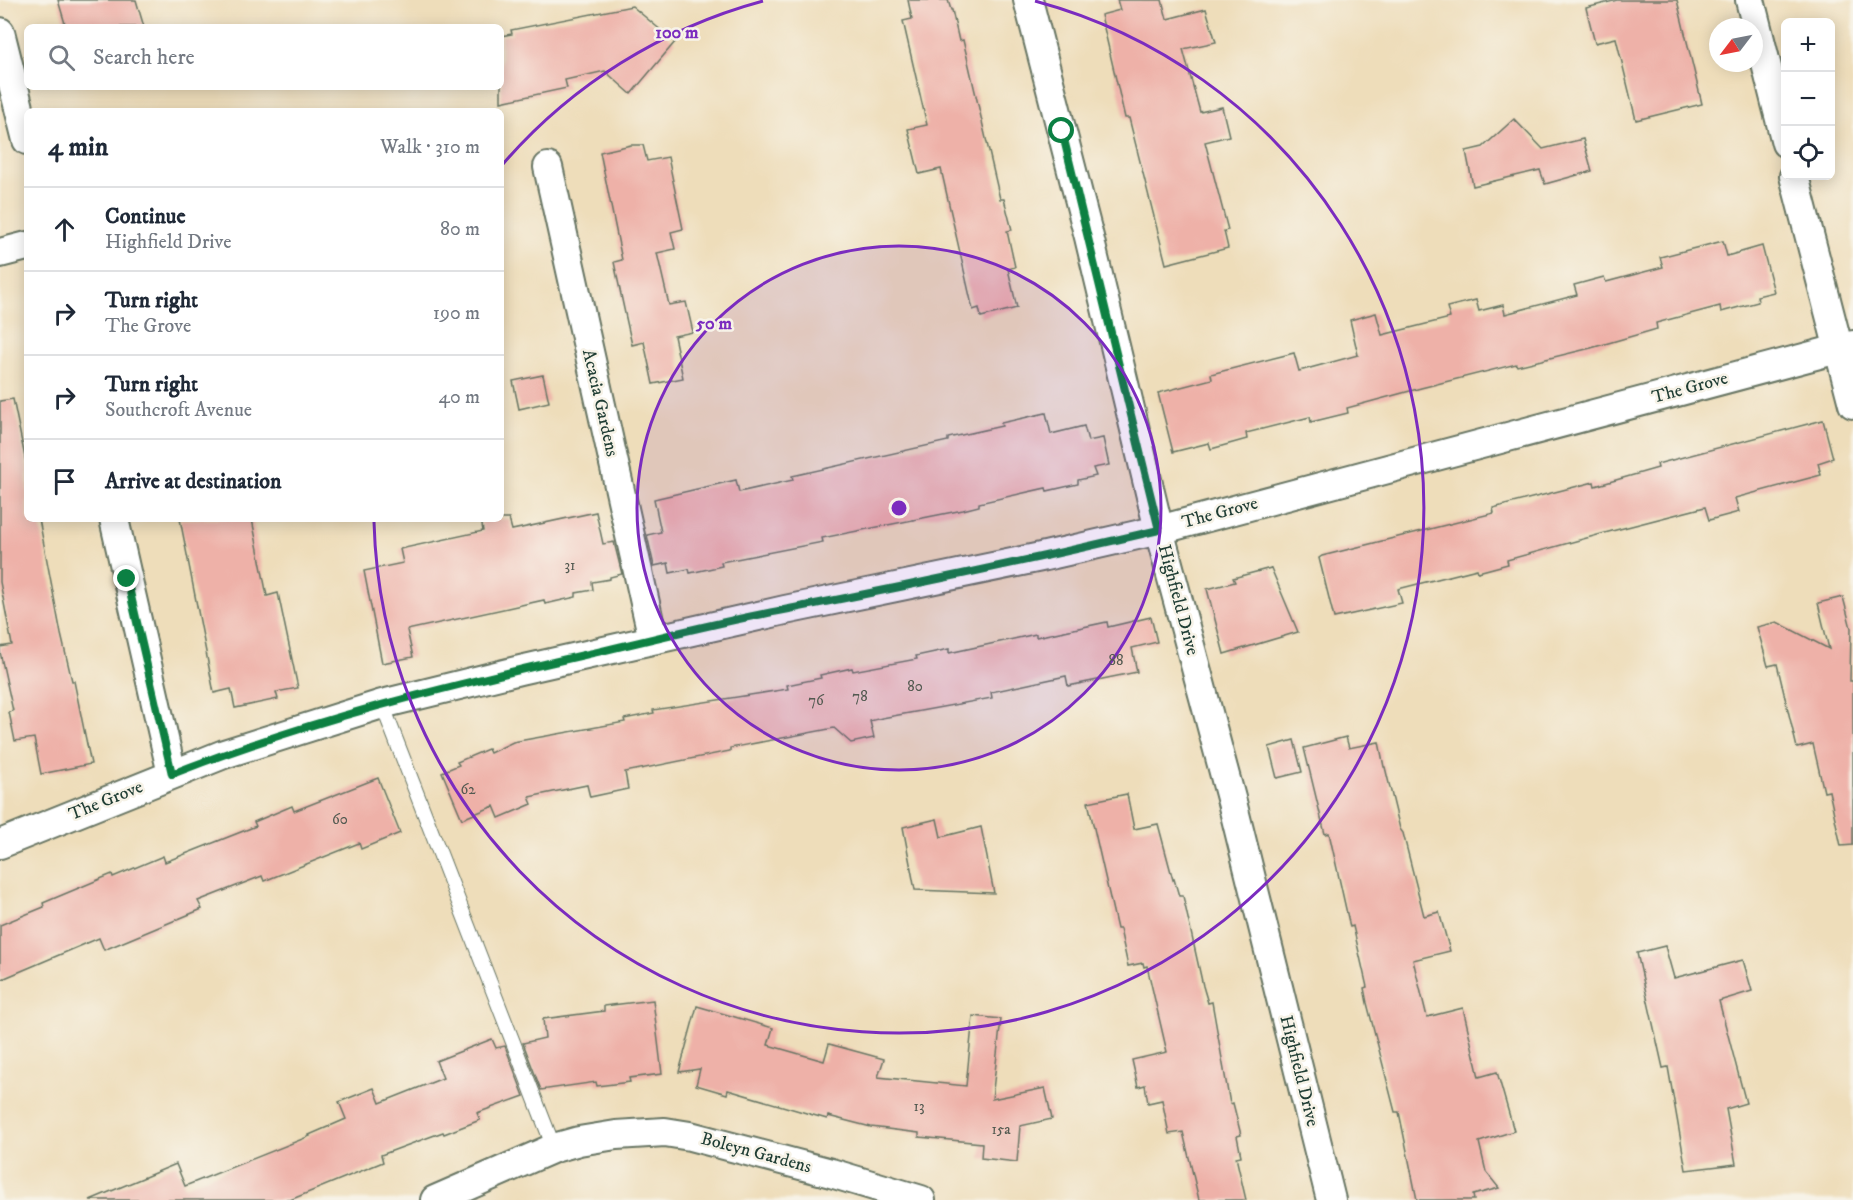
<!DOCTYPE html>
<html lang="en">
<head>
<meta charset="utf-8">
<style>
	body { margin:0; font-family:"IM FELL DW Pica",serif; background:#f6f6f7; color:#1f2937 }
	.controls { position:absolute; right:18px; top:18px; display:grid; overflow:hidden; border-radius:9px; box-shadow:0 3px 15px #0003 }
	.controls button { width:54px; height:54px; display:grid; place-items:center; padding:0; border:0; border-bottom:2px solid #e0e1e3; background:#fff; color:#1f2937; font:30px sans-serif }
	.compass { position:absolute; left:1709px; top:18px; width:54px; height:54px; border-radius:50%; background:#fff; box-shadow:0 3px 15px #0003; rotate:238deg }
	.stop { position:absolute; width:18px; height:18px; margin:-14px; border:4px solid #0b8043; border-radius:50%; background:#fff }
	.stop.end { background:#0b8043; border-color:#fff; box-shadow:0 2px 6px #0008 }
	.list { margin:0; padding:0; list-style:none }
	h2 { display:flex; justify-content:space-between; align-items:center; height:78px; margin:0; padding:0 24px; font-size:26px }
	h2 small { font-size:20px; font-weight:400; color:#747a83 }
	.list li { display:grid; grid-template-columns:39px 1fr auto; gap:18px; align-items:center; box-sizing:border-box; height:84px; padding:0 24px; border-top:2px solid #e0e1e3 }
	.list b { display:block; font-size:22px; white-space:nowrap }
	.list p { margin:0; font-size:20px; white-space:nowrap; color:#747a83 }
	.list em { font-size:20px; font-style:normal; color:#747a83 }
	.icon { flex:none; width:33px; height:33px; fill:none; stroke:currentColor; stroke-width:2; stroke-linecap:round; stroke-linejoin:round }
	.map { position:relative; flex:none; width:1853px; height:1200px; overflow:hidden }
	.search { position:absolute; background:#fff; box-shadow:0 3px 15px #0003; left:24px; top:24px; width:480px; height:66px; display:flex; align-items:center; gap:15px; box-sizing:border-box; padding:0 21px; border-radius:9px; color:#747a83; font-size:22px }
	.panel { position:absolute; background:#fff; box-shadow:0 3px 15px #0003; left:24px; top:108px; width:480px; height:414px; border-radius:9px }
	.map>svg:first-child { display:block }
	.building { fill:#eeb1a8 }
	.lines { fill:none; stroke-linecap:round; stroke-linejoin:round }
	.service-casing { stroke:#677563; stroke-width:16 }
	.minor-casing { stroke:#677563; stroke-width:32 }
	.service { stroke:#fff; stroke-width:14 }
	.minor { stroke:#fff; stroke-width:28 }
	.route { stroke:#0b8043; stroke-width:8 }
	.ring { fill:none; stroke:#7b2cbf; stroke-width:3 }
	.labels { text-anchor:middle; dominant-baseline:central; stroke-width:5; stroke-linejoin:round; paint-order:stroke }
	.number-label { font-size:15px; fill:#535a51 }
	.street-label { font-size:18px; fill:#1f3d34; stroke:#f7f3e8 }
	.centre { fill:#7b2cbf; stroke:#f7f3e8; stroke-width:3 }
	.ring-label { font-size:18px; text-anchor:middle; font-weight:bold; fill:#7b2cbf; stroke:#f7f3e8; stroke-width:5; stroke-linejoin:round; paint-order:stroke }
</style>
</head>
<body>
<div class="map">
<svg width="1853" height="1200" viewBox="0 0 1853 1200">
	<rect width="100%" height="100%" fill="#f7f3e8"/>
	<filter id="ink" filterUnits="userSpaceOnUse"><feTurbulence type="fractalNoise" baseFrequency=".0167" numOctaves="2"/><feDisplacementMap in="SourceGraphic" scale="12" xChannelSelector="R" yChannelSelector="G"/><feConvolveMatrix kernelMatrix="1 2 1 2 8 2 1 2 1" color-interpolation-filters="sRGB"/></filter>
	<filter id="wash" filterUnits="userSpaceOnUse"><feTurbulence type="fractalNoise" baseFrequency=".008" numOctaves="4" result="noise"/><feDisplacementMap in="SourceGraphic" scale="24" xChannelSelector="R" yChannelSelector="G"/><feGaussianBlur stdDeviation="1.35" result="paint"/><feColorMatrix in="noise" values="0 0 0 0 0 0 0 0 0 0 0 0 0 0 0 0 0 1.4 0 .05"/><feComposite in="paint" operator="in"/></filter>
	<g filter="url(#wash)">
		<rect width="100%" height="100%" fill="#eeddba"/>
		<g id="blocks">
			<!-- building -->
			<g class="building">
				<polygon points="58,0 136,0 144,27 66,27"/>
				<polygon points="908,0 948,0 951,10 952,10 959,41 963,40 967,57 1000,199 1004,199 1012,230 1007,231 1015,267 1008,269 1017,308 981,317 979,308 973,310 941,169 919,174 908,129 927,125 903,21 912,19"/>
				<polygon points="1117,0 1162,0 1167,19 1206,9 1216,42 1183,49 1200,112 1222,107 1229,136 1205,142 1228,230 1224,231 1228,248 1166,264 1129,118 1125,118 1101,15 1120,10"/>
				<polygon points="1617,0 1677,0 1702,104 1636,120 1616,38 1595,43 1586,8"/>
				<polygon points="632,6 675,42 631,94 605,71 565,80 567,88 501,102 501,36 512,34 511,30"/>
				<polygon points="1514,119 1543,149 1583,139 1592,171 1545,184 1540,170 1473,186 1466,151 1483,147"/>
				<polygon points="631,145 643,145 647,161 668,157 683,229 671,232 675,249 657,253 669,305 686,302 693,332 674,336 683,378 653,384 644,342 632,345 624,309 614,262 622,260 600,152"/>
				<polygon points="1723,241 1727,256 1762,246 1774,292 1757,296 1758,302 1721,312 1720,306 1656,323 1657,329 1591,348 1517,366 1516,364 1421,388 1347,408 1348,413 1311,422 1310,417 1246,433 1247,439 1211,449 1209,443 1173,452 1158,393 1212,379 1211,374 1294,353 1299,371 1358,355 1350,320 1376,313 1382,335 1450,318 1447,307 1476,300 1479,311 1503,305 1505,314 1577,295 1574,285 1604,277 1606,282 1663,267 1660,257"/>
				<polygon points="543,375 549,402 519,409 513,381"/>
				<polygon points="13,399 27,467 27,519 39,519 61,634 72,681 74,681 91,764 41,774 34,738 15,741 9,712 13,711 0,652 0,647 12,645 0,582 0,401"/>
				<polygon points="1046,413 1051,434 1084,426 1088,441 1103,438 1109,465 1093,468 1096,476 1078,480 1078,484 1047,491 1046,488 979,503 979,506 963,510 822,538 823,542 721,562 722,566 690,573 689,569 670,573 668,563 654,566 647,535 661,532 654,499 736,480 739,492 793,480 792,476 948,441 948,438 1002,426 1001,423"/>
				<polygon points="1823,420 1833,458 1818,463 1821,475 1735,498 1739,512 1709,520 1705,507 1612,531 1507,560 1508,564 1478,572 1477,569 1398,589 1402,603 1334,618 1319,558 1322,556 1494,513 1493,508 1594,482 1595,486 1658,468 1657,464"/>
				<polygon points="596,512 603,544 614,542 622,574 610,577 610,579 592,582 593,590 576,593 576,597 545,604 544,600 407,630 413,657 382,663 364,571 403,563 400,549 483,531 481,519 509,519 512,530"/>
				<polygon points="180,519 252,519 267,596 278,593 298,688 276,692 278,699 235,708 231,689 214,693"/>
				<polygon points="1271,568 1298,632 1224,654 1207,589 1235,582 1233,578"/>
				<polygon points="1843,597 1851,628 1850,681 1853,681 1853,845 1841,846 1829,791 1824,792 1813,744 1797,748 1777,664 1768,666 1757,627 1777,622 1829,649 1818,603"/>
				<polygon points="1151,617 1157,642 1132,648 1137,672 1068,686 1066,676 991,692 992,698 882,718 870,721 874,738 851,743 834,728 730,748 730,751 625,772 628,789 590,797 587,785 529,797 532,804 499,818 494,806 462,819 442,772 459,765 457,762 488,749 490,753 513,742 625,722 624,719 654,713 653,710 788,689 787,685 821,678 820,675 852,668 853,671 917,659 916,656 949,649 949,653 1036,634 1036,637 1107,622 1108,627"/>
				<polygon points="1346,737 1349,748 1379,742 1384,767 1385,767 1400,829 1403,833 1424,916 1439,912 1450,951 1413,960 1427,1017 1463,1008 1479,1077 1497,1072 1514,1131 1479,1142 1486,1172 1499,1188 1473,1195 1474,1200 1417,1200 1399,1112 1395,1112 1367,1003 1364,988 1367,987 1353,926 1350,927 1329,833 1325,834 1304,748"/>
				<polygon points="1294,740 1302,772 1277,778 1269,747"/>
				<polygon points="378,778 400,833 361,849 359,843 264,881 262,876 198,901 202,909 104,950 99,938 0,980 0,925 44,907 43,903 112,874 113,877 163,856 165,862 256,826 254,822 292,806 294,811"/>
				<polygon points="1127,794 1134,829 1158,824 1173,880 1174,879 1179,896 1183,896 1203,986 1208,1003 1212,1002 1230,1104 1233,1103 1241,1135 1237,1136 1241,1156 1236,1157 1246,1200 1199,1200 1183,1132 1169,1134 1162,1100 1148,1103 1145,1085 1138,1087 1132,1060 1167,1052 1147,966 1144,967 1143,963 1128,966 1120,929 1117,929 1088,802"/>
				<polygon points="937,819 941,837 981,827 994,893 915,890 903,827"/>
				<polygon points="1665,946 1674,978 1743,960 1752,991 1719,1001 1746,1103 1726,1109 1736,1164 1686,1170 1668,1067 1663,1068 1637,953"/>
				<polygon points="653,1000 662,1074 629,1078 630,1082 597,1086 596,1082 541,1090 523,1043 545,1038 543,1019 604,1011 604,1006"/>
				<polygon points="697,1006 773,1028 768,1045 824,1061 829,1044 884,1059 878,1077 966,1086 973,1016 1001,1019 992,1099 1045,1088 1052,1119 1020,1126 1017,1162 981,1158 982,1143 919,1137 919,1133 871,1127 828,1116 827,1119 728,1090 727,1094 696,1085 700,1069 679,1072"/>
				<polygon points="492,1039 496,1048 505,1046 524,1096 477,1113 480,1120 444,1134 443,1132 381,1155 383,1162 290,1200 90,1200 176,1164 185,1186 310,1136 309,1135 346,1119 339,1102 374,1088 380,1103 443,1078 436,1061"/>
			</g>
		</g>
	</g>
	<g filter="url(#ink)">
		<use href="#blocks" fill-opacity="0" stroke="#677563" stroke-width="1.5"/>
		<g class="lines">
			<defs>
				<polyline id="service" points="382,704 554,1148"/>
				<g id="minor">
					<polyline points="1028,0 1089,237 1159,530 1232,802 1331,1200"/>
					<polyline points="1750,0 1786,143"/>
					<polyline points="0,32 27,140"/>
					<polyline points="548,167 653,639"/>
					<polyline points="1794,176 1853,404"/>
					<polyline points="0,253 27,246"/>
					<polyline points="114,519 172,774"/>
					<polyline points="0,844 224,754 382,704 520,670 785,610 1041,557 1159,530 1853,345"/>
					<polyline points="435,1200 554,1148 579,1141 616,1135 665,1132 690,1136 831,1173 921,1200"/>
				</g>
			</defs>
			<!-- service casing -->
			<use href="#service" class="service-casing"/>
			<!-- minor casing -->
			<use href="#minor" class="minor-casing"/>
			<!-- service -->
			<use href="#service" class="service"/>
			<!-- minor -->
			<use href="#minor" class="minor"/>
		</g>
	</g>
	<g class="lines" filter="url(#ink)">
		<!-- route -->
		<path class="route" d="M 127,579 L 172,774 C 306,721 443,687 584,655 C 651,640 717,622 784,610 C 910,586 1035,559 1159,530 L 1062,131"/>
	</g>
	<!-- distance rings -->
	<circle cx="899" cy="508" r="262" fill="#7b2cbf" fill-opacity=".12"/>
	<g class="ring">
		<circle cx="899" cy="508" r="262"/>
		<path d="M503 164A525 525 0 0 1 763 1M1035 1A525 525 0 1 1 374 522"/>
	</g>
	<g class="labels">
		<!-- number labels -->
		<g class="number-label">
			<text x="570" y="565">31</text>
			<text x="1116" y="660">88</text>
			<text x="915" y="686">80</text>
			<text x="860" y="696">78</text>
			<text x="816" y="700">76</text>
			<text x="468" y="789">62</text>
			<text x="340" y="819">60</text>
			<text x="919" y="1106">13</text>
			<text x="1001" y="1129">15a</text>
		</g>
		<!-- street labels -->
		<g class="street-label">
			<text transform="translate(1690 388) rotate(-15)">The Grove</text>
			<text transform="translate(600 403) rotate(77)">Acacia Gardens</text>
			<text transform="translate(1220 513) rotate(-15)">The Grove</text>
			<text transform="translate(1178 600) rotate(75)">Highfield Drive</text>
			<text transform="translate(106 801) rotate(-22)">The Grove</text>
			<text transform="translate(1299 1071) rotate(76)">Highfield Drive</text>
			<text transform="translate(756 1153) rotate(15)">Boleyn Gardens</text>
		</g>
	</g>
	<circle cx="899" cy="508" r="9" class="centre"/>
	<g class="ring-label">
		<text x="677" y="38">100 m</text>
		<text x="714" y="329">50 m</text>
	</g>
</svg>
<div class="controls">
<button>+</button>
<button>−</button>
<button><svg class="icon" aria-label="locate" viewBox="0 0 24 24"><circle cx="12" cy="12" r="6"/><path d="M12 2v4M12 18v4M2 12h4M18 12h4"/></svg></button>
</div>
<svg class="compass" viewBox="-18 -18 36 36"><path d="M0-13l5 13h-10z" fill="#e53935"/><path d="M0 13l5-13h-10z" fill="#747a83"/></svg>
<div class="stop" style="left:1062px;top:131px"></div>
<div class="stop end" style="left:127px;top:579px"></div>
<div class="search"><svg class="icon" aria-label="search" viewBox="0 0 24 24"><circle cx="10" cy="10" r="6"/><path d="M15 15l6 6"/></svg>Search here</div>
<section class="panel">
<h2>4 min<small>Walk · 310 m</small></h2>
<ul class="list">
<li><svg class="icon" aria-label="ahead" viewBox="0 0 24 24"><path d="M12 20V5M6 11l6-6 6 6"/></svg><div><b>Continue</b><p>Highfield Drive</p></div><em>80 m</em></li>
<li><svg class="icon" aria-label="right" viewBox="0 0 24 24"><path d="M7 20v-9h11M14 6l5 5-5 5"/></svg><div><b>Turn right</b><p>The Grove</p></div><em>190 m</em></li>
<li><svg class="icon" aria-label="right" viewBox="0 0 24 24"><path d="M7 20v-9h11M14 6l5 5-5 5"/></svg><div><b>Turn right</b><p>Southcroft Avenue</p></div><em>40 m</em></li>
<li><svg class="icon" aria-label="arrive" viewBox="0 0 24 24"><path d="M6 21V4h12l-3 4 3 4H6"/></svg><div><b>Arrive at destination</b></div></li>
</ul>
</section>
</div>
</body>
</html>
